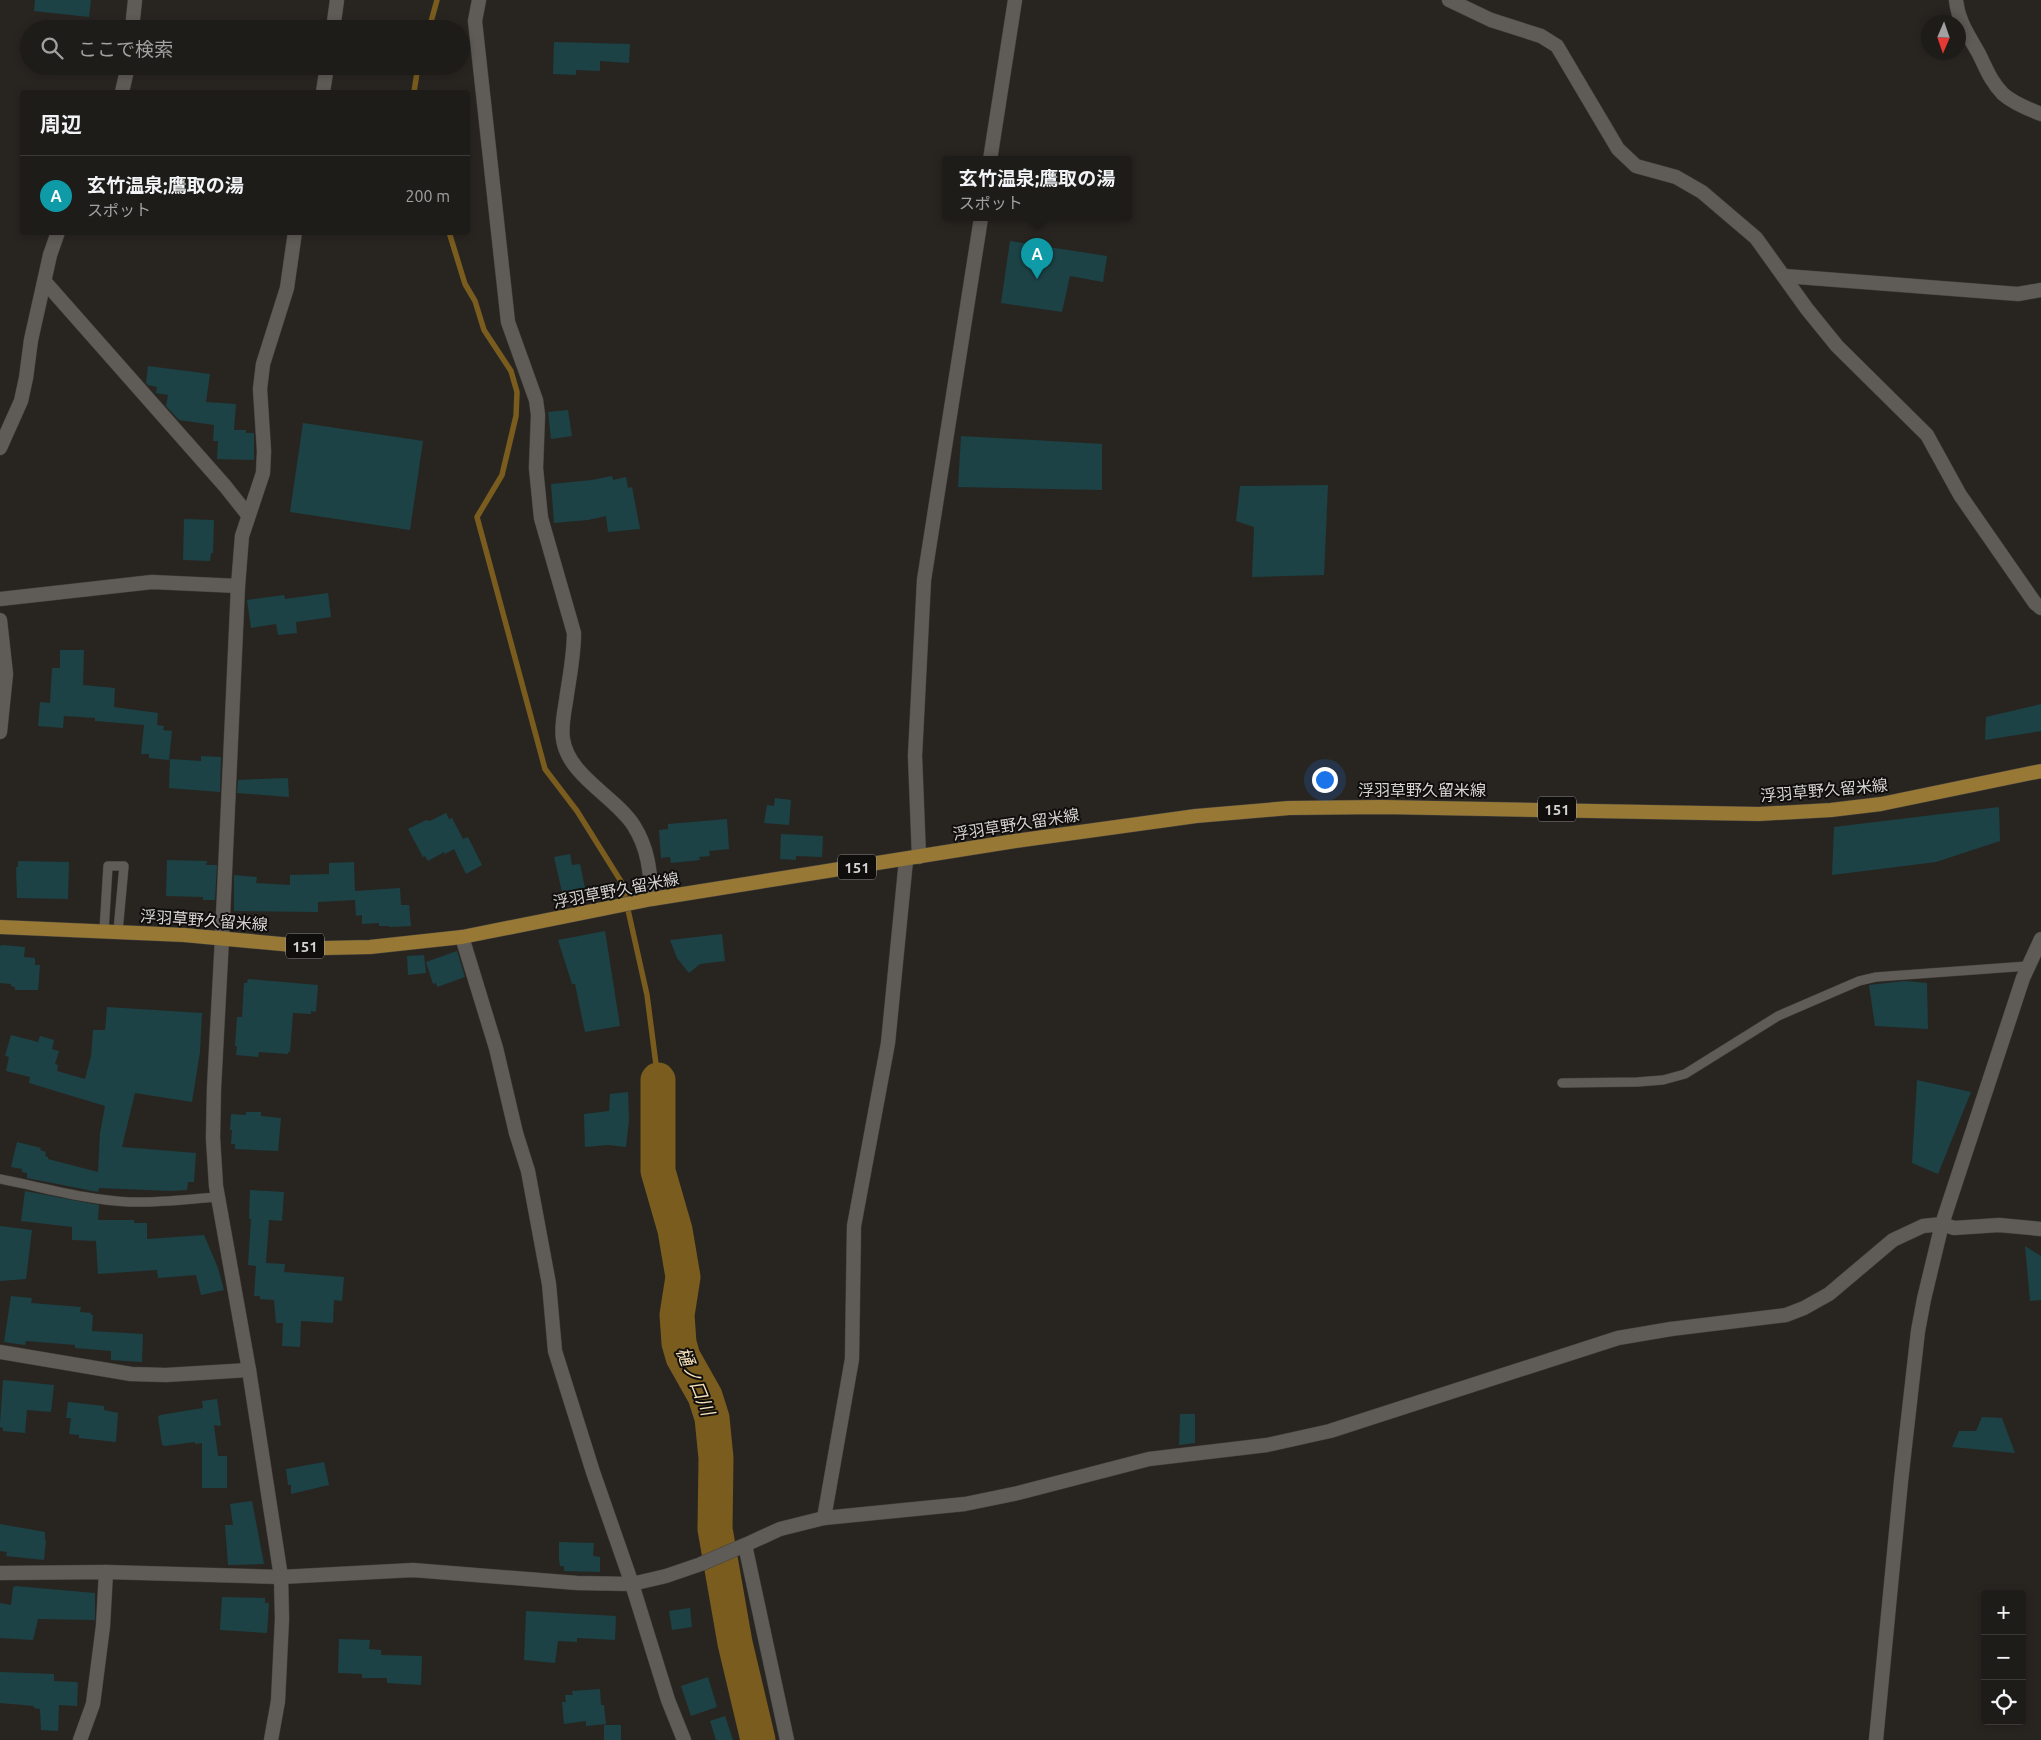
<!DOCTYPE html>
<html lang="ja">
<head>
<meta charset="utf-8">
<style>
	body { margin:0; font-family:Ubuntu,"Noto Sans JP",sans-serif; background:#2b2926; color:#f1f3f6 }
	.controls { position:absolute; right:15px; bottom:15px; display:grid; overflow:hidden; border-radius:5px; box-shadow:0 2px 8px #0003 }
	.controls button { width:45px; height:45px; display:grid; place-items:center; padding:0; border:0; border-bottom:1px solid #3c3a38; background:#1e1c19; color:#f1f3f6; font:25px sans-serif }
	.compass { position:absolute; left:1921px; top:15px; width:45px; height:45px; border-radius:50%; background:#1e1c19; box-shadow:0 2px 8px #0003; rotate:182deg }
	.you { position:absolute; left:1324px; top:779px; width:18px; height:18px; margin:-12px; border:4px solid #fff; border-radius:50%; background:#1a73e8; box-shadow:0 0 0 8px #1a73e833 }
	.badge { display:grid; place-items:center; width:32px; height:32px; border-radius:50%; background:#0b8043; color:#fff; font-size:16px; font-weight:700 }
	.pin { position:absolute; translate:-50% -41px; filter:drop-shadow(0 1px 2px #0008) }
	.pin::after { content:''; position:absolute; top:26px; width:18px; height:15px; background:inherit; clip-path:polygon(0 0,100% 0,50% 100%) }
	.popup { position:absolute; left:942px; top:156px; width:190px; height:65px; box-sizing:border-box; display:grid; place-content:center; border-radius:5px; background:#1e1c19; filter:drop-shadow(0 1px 4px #0005); font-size:16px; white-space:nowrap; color:#a1a1a2 }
	.popup b { font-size:19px; color:#f1f3f6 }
	.popup::after { content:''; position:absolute; left:50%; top:100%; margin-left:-10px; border:10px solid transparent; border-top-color:#1e1c19 }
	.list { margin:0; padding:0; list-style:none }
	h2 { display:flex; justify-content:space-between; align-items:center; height:65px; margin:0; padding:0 20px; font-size:21px }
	h2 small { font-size:16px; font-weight:400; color:#a1a1a2 }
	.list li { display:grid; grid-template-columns:32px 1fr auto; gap:15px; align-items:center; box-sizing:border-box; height:80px; padding:0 20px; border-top:1px solid #3c3a38 }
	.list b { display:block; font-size:19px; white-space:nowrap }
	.list p { margin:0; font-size:16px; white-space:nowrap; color:#a1a1a2 }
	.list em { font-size:16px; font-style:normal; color:#a1a1a2 }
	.icon { flex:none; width:28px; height:28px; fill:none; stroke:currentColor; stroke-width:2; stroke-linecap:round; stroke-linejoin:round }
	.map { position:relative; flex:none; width:2041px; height:1740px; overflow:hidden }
	.search { position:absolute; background:#1e1c19; box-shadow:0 2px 8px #0003; left:20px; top:20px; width:450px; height:55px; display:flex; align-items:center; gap:12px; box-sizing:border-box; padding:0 18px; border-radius:28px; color:#a1a1a2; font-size:19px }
	.panel { position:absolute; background:#1e1c19; box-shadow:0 2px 8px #0003; left:20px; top:90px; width:450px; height:145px; border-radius:5px }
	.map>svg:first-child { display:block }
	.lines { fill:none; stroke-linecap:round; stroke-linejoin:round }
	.stream { stroke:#7a5c1e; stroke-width:5.5 }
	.river { stroke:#7a5c1e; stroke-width:35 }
	.building { fill:#1c4245 }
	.service-casing { stroke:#43413e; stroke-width:10 }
	.minor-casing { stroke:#43413e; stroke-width:15 }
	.tertiary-casing { stroke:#43413e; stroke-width:15 }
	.primary-casing { stroke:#43413e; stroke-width:15 }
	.service { stroke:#5f5c57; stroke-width:9 }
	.minor { stroke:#5f5c57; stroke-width:14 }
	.tertiary { stroke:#5f5c57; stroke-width:14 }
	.primary { stroke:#977835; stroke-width:14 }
	.labels { text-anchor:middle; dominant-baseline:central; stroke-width:4; stroke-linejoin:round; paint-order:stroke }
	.shield { fill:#100e0d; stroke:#9a9896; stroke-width:1 }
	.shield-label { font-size:15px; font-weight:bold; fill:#d5d3d0 }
	.street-label { font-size:16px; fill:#d5d3d0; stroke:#100e0d }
	.water-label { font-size:18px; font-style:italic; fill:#f6e0ba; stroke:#100e0d }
</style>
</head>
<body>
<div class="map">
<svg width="2041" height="1740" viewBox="0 0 2041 1740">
	<rect width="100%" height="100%" fill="#282521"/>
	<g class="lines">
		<!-- stream -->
		<g class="stream">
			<polyline points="429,29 437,0"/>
			<polyline points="414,92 418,66"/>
			<polyline points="449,232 465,284 475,301 484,330 511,371 517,392 516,416 502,475 477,517 545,769 577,811 622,883 647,995 658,1080"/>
		</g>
		<!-- river -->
		<polyline class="river" points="658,1080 658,1171 675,1230 683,1277 677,1315 679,1343 683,1357 705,1396 712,1418 716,1458 715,1529 735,1643 758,1740"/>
	</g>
	<!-- building -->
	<g class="building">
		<polygon points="35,0 91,0 89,17 34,11"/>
		<polygon points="554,42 630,44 629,63 600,61 600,71 576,70 576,75 553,74"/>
		<polygon points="1010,241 1107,256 1103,282 1070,276 1062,312 1001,303"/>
		<polygon points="148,366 210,374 206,402 236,404 234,430 246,430 246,433 254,433 254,460 217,459 218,441 213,441 214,425 179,420 166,406 168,395 156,393 157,387 148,385 146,383"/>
		<polygon points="568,410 572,436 551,439 548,412"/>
		<polygon points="303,423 423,441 410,530 290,512"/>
		<polygon points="961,436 1102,444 1102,490 958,487"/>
		<polygon points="612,476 613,480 626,477 628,488 632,487 640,529 608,532 606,516 588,520 554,523 551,484 592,480"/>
		<polygon points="1328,485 1324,575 1252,577 1254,527 1236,521 1240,486"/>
		<polygon points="184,519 214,520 213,553 211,553 210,561 183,560"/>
		<polygon points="328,593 331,617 296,622 297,633 278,635 276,624 251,628 247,600 284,595 285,599"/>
		<polygon points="60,650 84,650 83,685 115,688 114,707 158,713 157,725 164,726 163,730 172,731 169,760 149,758 149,754 141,754 144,725 95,721 95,718 64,716 63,728 38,726 40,702 50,703 52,668 60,668"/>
		<polygon points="2041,704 2041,731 1985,740 1986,717"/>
		<polygon points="201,756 221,757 220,792 169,788 170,759 201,761"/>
		<polygon points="288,778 289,797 237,793 238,780"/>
		<polygon points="775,798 791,800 789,825 764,823 767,805 774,806"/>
		<polygon points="1999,807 2000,841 1936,862 1832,875 1834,827"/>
		<polygon points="446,813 449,819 452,818 463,839 468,837 482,865 466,874 454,849 445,854 444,852 428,861 425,856 423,857 408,829 426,820 430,821"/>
		<polygon points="727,819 729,849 709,851 710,856 699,857 700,860 671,863 670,857 661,858 659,830 668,829 668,824"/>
		<polygon points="781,834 823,836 822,857 796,856 796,860 780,859"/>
		<polygon points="570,854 572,865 580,864 585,888 562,892 554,857"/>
		<polygon points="167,860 207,861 206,865 217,865 215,900 203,900 203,897 166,896"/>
		<polygon points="18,861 69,862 68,899 17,898 16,867 18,867"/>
		<polygon points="354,862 355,891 400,888 401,905 409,905 411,926 389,927 389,926 379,926 379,923 362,924 362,915 356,916 355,900 318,902 318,912 234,911 234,875 257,877 256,883 290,885 290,875 329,874 329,863"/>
		<polygon points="605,931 620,1026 585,1032 575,984 572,984 558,940"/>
		<polygon points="722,934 725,961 700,964 689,973 677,958 670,940"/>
		<polygon points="3,945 25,947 24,957 35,958 35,965 40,965 38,990 15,990 15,987 11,986 11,984 0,983 0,946"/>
		<polygon points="457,951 465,977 437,987 436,983 433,984 426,962"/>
		<polygon points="424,955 426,973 408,975 407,956"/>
		<polygon points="248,979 318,985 316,1012 311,1011 311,1014 293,1013 290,1052 288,1052 288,1054 259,1052 258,1057 236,1055 237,1046 235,1046 237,1017 242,1017 244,983 247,983"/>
		<polygon points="1905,981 1927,983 1928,1029 1875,1026 1869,985"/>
		<polygon points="107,1007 202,1013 200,1052 192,1102 135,1093 122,1147 196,1153 194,1182 188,1182 187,1190 171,1191 99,1188 98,1192 27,1178 27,1173 22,1172 22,1169 11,1167 17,1142 41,1148 40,1150 46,1152 45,1156 48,1157 48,1159 98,1172 100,1133 105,1106 29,1083 30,1077 6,1071 9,1057 5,1056 11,1035 38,1042 40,1036 54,1040 52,1049 59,1051 55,1064 58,1065 57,1071 85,1079 91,1056 93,1030 105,1030"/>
		<polygon points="1917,1080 1971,1092 1938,1174 1912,1163"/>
		<polygon points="628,1092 629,1120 626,1147 608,1145 585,1147 584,1114 609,1111 610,1094"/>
		<polygon points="246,1112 261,1112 261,1116 281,1118 278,1151 235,1149 235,1144 231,1144 232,1130 230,1130 231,1114 246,1115"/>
		<polygon points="250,1190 284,1192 282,1221 269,1220 266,1263 285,1264 284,1272 344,1277 342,1301 334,1300 333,1323 301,1321 300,1347 282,1346 283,1323 276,1323 274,1300 260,1299 260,1296 254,1296 256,1266 248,1265 251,1219 249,1219"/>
		<polygon points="25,1191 99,1205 98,1220 134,1220 134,1223 147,1223 147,1239 204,1235 218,1268 224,1290 201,1295 196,1275 158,1278 157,1270 98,1274 96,1241 72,1240 72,1227 21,1221"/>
		<polygon points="0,1226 32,1230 26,1279 0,1281"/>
		<polygon points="2025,1246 2041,1256 2041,1300 2030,1301"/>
		<polygon points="11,1296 32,1298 31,1303 81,1307 80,1312 91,1313 91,1315 93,1315 92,1331 143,1334 142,1362 111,1360 111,1351 75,1348 75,1345 26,1341 25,1345 4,1342"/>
		<polygon points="3,1380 54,1385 51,1412 27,1410 25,1433 3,1431 3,1428 0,1427 0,1424"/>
		<polygon points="217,1399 221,1426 214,1425 218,1456 227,1456 227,1488 202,1488 202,1443 195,1444 195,1442 165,1446 162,1445 158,1417 160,1415 203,1408 202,1401"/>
		<polygon points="68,1402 104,1406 104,1410 118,1413 116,1442 79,1438 79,1435 69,1434 71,1418 66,1418"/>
		<polygon points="1180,1414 1195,1414 1195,1443 1179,1445"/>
		<polygon points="1982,1417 2002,1418 2015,1453 1952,1447 1959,1431 1976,1431"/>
		<polygon points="324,1462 329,1485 291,1494 291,1485 288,1485 286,1469"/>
		<polygon points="252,1501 264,1564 228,1565 225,1525 233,1525 230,1504"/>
		<polygon points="0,1524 45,1532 45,1540 46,1540 44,1560 6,1556 7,1552 0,1551"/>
		<polygon points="559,1542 594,1543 593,1556 600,1557 600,1572 564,1571 564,1566 560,1566 559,1559"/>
		<polygon points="15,1586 95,1593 95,1620 38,1619 33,1640 0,1638 0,1603 11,1605 13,1588"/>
		<polygon points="222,1597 265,1598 265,1603 269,1603 267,1633 220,1630"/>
		<polygon points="690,1608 692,1627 672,1630 669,1611"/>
		<polygon points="526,1611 616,1616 615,1640 577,1638 577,1642 558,1641 555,1663 524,1660"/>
		<polygon points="339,1639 370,1640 369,1649 381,1650 381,1655 422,1656 421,1685 387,1683 387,1678 362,1678 362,1674 338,1673"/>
		<polygon points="0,1672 54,1674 54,1681 76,1682 78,1683 77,1706 59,1705 58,1731 41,1730 40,1709 34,1708 34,1706 0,1703"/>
		<polygon points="708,1677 717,1707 691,1716 681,1686"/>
		<polygon points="600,1689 601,1705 604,1705 606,1724 586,1726 586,1721 564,1724 562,1702 566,1702 565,1695 573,1695 572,1691"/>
		<polygon points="725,1716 733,1740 716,1740 710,1721"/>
		<rect x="604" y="1725" width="17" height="15"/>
	</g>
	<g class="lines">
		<defs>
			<g id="service">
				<polyline points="104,931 108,866 124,866 118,931"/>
				<polyline points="1562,1083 1637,1082 1663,1080 1685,1074 1778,1016 1859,981 1876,977 2028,966"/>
				<path d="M 0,1179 C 42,1187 86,1200 129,1202 C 159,1203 189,1199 218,1197"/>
			</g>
			<g id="minor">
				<path d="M 479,0 L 475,21 L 508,322 L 536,400 L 538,415 L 536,468 L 541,518 L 574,633 C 574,656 569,679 566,701 C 564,713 561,727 563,739 C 568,776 616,797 634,826 C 649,850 650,873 652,899"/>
				<polyline points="1449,0 1491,20 1541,36 1557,46 1618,149 1636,166 1676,177 1702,192 1756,238 1807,309 1837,346 1927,435 1960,495 2035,603 2041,608"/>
				<path d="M 1956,0 C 1958,21 1969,36 1979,54 C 1986,68 1991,82 2003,94 C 2013,103 2028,109 2041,114"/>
				<polyline points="132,29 135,0"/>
				<polyline points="333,29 337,0"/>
				<polyline points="122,92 128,66"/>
				<polyline points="323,92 327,66"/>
				<polyline points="990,160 1015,0"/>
				<polyline points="1785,276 2018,294 2041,290"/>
				<polyline points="45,282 225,486 248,515"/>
				<polyline points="0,448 21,401 26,378 31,340 50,255 58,232"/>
				<polyline points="0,599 152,582 238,586"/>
				<polyline points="0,620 6,674 0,732"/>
				<polyline points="919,857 915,756 924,580 981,218"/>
				<polyline points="462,937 496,1048 516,1133 528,1171 549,1284 555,1351 593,1472 632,1584 668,1700 684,1740"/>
				<polyline points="222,938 238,586 242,536 263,473 264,451 260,389 263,364 287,288 295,232"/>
				<polyline points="0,1352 131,1374 166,1375 249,1370"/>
				<polyline points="824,1518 852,1359 854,1226 888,1043 906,860"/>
				<polyline points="0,1573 106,1572 281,1577 413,1570 577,1583 632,1584 666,1576 701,1564 745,1545"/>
				<polyline points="80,1740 93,1704 103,1626 106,1572"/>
				<polyline points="787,1740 745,1545 780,1529 824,1518 965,1504 1018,1493 1149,1459 1267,1445 1330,1431 1618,1338 1671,1329 1786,1315 1804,1308 1829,1294 1893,1240 1923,1226 1942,1224 1954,1228 1999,1225 2041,1229"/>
				<polyline points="1876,1740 1901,1481 1918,1331 1924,1299 1942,1224 2023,978 2041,939"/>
			</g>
			<polyline id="tertiary" points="222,938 214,1088 213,1138 216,1186 249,1370 281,1577 282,1619 278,1701 271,1740"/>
			<polyline id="primary" points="0,927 184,935 325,948 370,947 462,937 652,899 1015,841 1196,816 1289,808 1382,807 1759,814 1831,810 1881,804 2041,771"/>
		</defs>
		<!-- service casing -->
		<use href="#service" class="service-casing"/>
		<!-- minor casing -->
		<use href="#minor" class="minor-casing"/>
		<!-- tertiary casing -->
		<use href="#tertiary" class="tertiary-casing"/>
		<!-- primary casing -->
		<use href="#primary" class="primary-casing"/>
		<!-- service -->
		<use href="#service" class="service"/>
		<!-- minor -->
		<use href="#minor" class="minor"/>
		<!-- tertiary -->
		<use href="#tertiary" class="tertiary"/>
		<!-- primary -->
		<use href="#primary" class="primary"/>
	</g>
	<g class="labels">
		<!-- shield labels -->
		<g class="shield">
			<rect x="1538" y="796.5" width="38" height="25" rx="4"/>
			<rect x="838" y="854.5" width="38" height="25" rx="4"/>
			<rect x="286" y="933.5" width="38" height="25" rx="4"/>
		</g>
		<g class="shield-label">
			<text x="1557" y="809">151</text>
			<text x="857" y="867">151</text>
			<text x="305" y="946">151</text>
		</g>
		<!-- street labels -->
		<g class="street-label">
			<text x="1422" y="790">浮羽草野久留米線</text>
			<text transform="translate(1824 790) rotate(-5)">浮羽草野久留米線</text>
			<text transform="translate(1016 824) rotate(-9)">浮羽草野久留米線</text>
			<text transform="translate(616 890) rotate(-11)">浮羽草野久留米線</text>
			<text transform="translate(204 920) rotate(4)">浮羽草野久留米線</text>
		</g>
		<!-- water labels -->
		<g class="water-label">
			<text transform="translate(696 1381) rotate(68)">樋ノ口川</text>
		</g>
	</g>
</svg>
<div class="controls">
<button>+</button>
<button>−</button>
<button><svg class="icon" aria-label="locate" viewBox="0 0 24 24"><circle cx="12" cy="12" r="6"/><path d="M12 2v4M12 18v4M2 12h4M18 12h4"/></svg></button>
</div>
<svg class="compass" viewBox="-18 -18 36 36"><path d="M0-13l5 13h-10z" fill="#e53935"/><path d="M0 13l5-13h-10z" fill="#a1a1a2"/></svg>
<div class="you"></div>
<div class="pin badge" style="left:1037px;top:279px;background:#0f9aa8">A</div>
<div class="popup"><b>玄竹温泉;鷹取の湯</b>スポット</div>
<div class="search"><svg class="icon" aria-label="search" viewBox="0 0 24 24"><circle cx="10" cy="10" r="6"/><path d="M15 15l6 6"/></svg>ここで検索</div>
<section class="panel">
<h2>周辺<small></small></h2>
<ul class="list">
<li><span class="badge" style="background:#0f9aa8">A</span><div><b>玄竹温泉;鷹取の湯</b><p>スポット</p></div><em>200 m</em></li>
</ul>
</section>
</div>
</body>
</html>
